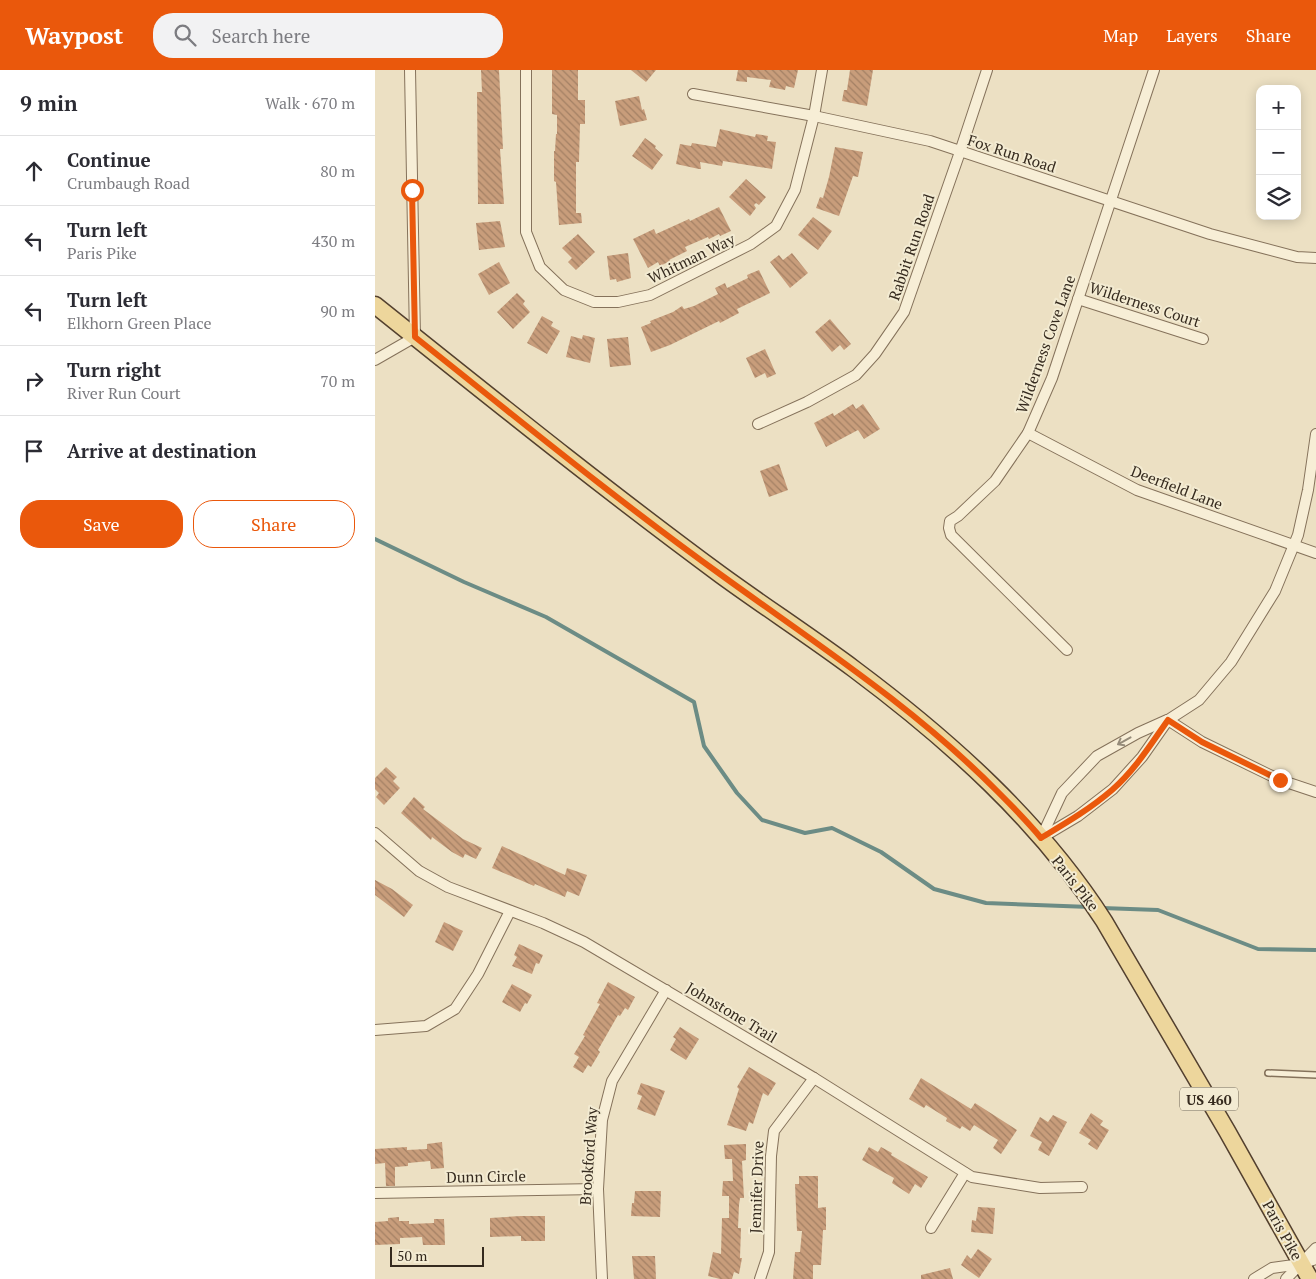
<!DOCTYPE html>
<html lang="en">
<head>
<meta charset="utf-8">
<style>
	body { margin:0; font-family:"PT Serif",serif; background:#f2f2f3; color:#2b2b33 }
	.controls { position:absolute; right:15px; top:15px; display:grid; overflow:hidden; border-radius:10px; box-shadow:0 2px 12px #0003 }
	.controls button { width:45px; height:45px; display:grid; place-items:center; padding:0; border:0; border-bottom:1px solid #e1e1e2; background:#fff; color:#2b2b33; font:25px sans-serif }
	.scale { position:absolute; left:15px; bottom:12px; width:94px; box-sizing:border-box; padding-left:5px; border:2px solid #352a1e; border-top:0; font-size:14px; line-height:18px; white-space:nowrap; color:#352a1e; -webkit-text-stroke:4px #f3ebd2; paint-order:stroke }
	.stop { position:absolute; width:15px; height:15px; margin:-11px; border:4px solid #ea580c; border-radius:50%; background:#fff }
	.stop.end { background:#ea580c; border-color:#fff; box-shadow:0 1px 5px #0008 }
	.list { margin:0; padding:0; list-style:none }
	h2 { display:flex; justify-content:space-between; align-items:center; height:65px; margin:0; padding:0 20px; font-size:21px }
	h2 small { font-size:16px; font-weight:400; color:#7c7c81 }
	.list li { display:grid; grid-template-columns:32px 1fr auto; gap:15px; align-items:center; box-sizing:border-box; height:70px; padding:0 20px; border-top:1px solid #e1e1e2 }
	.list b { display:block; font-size:19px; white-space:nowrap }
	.list p { margin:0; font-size:16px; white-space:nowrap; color:#7c7c81 }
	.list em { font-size:16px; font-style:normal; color:#7c7c81 }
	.actions { display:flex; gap:10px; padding:15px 20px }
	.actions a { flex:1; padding:11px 0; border:1px solid #ea580c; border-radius:20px; text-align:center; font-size:18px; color:#ea580c }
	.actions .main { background:#ea580c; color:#fff }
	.icon { flex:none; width:28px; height:28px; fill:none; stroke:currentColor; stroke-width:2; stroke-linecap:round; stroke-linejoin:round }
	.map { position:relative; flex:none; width:941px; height:1209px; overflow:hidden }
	header { display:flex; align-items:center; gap:30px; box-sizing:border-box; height:70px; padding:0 25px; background:#ea580c; color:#fff }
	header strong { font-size:24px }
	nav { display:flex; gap:28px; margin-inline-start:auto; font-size:18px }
	.search { width:350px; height:45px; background:#f2f2f3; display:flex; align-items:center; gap:12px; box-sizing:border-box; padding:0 18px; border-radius:20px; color:#7c7c81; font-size:19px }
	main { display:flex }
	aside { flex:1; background:#fff }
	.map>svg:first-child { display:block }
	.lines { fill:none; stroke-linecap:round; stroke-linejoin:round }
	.stream { stroke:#6c8c85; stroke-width:4 }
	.building { fill:url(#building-back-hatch) }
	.lane-casing { stroke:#85725b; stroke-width:8 }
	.street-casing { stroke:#85725b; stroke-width:12 }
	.primary-casing { stroke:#53402f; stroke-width:19 }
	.lane { stroke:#f7eed6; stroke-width:5 }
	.street { stroke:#f7eed6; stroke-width:10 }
	.primary { stroke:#edd69c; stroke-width:16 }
	.oneway { stroke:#968c7a }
	.route { stroke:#ea580c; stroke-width:6 }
	.labels { text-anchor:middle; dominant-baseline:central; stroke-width:4; stroke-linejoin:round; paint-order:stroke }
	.shield { fill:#f3ebd2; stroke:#6e6454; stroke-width:1 }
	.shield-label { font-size:14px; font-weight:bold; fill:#352a1e }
	.street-label { font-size:15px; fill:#352a1e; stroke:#f3ebd2 }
</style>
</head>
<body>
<header>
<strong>Waypost</strong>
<div class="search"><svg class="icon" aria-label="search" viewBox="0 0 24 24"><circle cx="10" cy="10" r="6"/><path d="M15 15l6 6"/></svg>Search here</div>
<nav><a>Map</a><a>Layers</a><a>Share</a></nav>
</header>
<main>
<aside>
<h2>9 min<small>Walk · 670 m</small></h2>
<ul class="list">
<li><svg class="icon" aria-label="ahead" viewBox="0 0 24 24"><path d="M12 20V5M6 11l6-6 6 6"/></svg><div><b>Continue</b><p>Crumbaugh Road</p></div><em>80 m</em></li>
<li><svg class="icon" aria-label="left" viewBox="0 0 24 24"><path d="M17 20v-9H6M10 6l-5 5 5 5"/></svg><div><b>Turn left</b><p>Paris Pike</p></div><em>430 m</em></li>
<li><svg class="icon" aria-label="left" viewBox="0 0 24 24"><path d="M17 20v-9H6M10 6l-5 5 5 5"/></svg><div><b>Turn left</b><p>Elkhorn Green Place</p></div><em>90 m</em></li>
<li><svg class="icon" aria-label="right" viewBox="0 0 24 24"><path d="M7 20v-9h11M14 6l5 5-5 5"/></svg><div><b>Turn right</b><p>River Run Court</p></div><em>70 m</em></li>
<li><svg class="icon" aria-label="arrive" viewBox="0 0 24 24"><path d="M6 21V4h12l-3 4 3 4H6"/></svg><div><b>Arrive at destination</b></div></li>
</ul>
<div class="actions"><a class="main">Save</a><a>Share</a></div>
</aside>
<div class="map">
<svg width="941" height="1209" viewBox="0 0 941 1209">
	<defs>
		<pattern id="building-back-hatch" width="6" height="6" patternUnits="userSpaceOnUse" patternTransform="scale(1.25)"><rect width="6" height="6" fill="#c89d7b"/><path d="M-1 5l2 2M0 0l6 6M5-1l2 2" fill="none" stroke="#a38064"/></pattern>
	</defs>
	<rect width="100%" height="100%" fill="#ece0c3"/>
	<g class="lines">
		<!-- stream -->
		<g class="stream">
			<polyline points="0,469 89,512 171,547 319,632 329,676 362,723 387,750 430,763 457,758 506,782 559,819 611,833 715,837"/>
			<polyline points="727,838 783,840 883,879 941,880"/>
		</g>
	</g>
	<!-- building -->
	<g class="building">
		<polygon points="106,0 124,0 128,79 125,79 129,134 103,134 102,22 107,22"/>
		<polygon points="177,0 203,0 203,30 210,30 210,54 205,54 204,92 201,92 201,143 206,143 207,153 184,155 181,112 179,111 179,81 180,81 181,64 182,64 182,45 177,44"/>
		<polygon points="256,0 281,0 271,12"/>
		<polygon points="363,0 423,0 419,18 411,16 410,20 394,17 396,10 372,7 372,12 361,11"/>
		<polygon points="475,0 498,0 492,36 467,31 469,20 472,20"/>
		<polygon points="264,26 267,40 269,39 272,50 245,56 240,31"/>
		<polygon points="345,59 380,67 381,64 393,66 392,71 401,72 397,99 348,91 347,96 325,92 326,99 324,99 301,94 305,74 316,76 317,73 341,77"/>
		<polygon points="270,68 281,76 280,78 288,85 277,100 257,86"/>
		<polygon points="460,77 488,82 483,107 478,106 464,146 441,138 445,127 448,128 454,107"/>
		<polygon points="371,109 391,127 384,135 381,133 379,135 381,138 375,146 354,127"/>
		<polygon points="344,137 356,161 345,166 344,164 334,169 333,167 310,177 312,181 294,190 295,191 285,196 283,192 273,198 258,169 279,159 281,164 314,149 315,151"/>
		<polygon points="438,147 457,161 443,180 423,165"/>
		<polygon points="125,151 130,177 104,180 101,153"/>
		<polygon points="203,164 220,182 201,200 193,192 197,188 187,178"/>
		<polygon points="253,183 256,208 242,212 241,209 235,210 232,186"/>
		<polygon points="417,183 433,203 415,218 395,192 404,185 408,190"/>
		<polygon points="124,192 135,213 114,225 103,204"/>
		<polygon points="384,200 395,223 362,239 364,243 345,253 344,251 295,275 276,282 266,257 276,253 275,251 298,242 307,236 309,239 319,236 343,224 340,218 350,213 352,218 373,208 372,205"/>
		<polygon points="142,223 150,231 148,234 155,242 138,259 122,242"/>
		<polygon points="167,246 178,252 176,256 185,261 172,284 152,273"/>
		<polygon points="455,249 476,274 469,280 465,275 457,282 440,262"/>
		<polygon points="208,265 220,268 215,293 191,287 196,266 207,269"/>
		<polygon points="253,267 256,295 235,297 232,269"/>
		<polygon points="390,279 401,304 392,308 390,303 380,308 371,288"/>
		<polygon points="478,334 481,339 488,334 505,359 489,369 483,360 451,377 439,353 458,343 459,346"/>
		<polygon points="404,394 413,420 394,427 385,401"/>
		<polygon points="11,697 22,707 18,711 25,718 9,735 1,727 4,723 0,719 0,708"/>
		<polygon points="39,727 50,737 48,739 88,769 107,778 101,789 90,784 88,788 77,782 57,767 56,770 26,743"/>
		<polygon points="127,776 190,805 192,798 212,805 204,826 192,821 190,827 160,814 159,816 117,798"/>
		<polygon points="0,810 17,819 38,835 29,847 0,825"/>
		<polygon points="69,852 88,861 78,881 60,872"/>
		<polygon points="144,874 168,885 164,894 161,893 157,904 137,896 142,887 139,885"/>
		<polygon points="233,912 260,927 253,940 250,938 245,946 243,945 223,980 225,982 216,997 213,995 208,1003 198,997 204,987 199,984 210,966 208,965 225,934 222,933"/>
		<polygon points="137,914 157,925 152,934 150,933 145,942 127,932"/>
		<polygon points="305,957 324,969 311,990 295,980 301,969 298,967"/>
		<polygon points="374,997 401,1013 393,1026 388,1023 378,1054 374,1052 371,1061 352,1055 364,1019 362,1017"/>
		<polygon points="546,1008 596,1039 600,1033 642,1060 626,1084 618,1078 623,1070 599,1055 595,1061 587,1056 585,1059 571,1051 572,1048 551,1035 549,1038 534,1029"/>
		<polygon points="266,1013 290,1021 280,1046 262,1039 267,1026 262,1024"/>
		<polygon points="716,1043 728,1051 725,1055 734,1060 722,1080 713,1074 716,1070 704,1063"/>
		<polygon points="678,1045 692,1052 674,1086 663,1080 667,1072 655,1066 665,1047 673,1052"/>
		<polygon points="67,1072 69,1098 56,1099 55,1091 33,1093 33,1096 20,1097 20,1116 11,1116 10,1093 0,1094 0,1079 32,1077 32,1080 52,1079 52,1074"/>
		<polygon points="371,1074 371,1090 367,1091 369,1128 365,1128 364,1135 363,1158 366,1158 365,1188 367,1188 364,1204 359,1202 357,1209 345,1209 333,1206 338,1182 346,1184 347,1148 354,1148 354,1126 347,1126 348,1111 358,1111 357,1089 350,1089 349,1075"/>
		<polygon points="494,1077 503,1082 506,1077 517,1083 516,1085 553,1107 546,1118 540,1114 534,1124 517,1113 519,1108 487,1090"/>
		<polygon points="424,1106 443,1106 443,1138 451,1137 451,1160 448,1160 446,1195 438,1195 438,1209 418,1209 420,1182 425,1182 427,1161 422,1161 420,1114 424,1114"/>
		<polygon points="260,1121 286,1121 285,1147 256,1146 257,1133 259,1133"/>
		<polygon points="603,1137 620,1138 618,1164 596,1162 597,1150 601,1151"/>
		<polygon points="146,1146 170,1146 170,1171 146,1171 146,1166 115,1167 115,1148"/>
		<polygon points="24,1147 24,1151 34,1151 34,1154 59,1153 59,1149 69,1149 70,1175 48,1175 47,1167 25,1168 25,1174 0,1175 0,1152 13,1151 13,1148"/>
		<polygon points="603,1179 617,1189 604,1208 586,1195 592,1185 596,1189"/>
		<polygon points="257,1186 280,1186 281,1209 259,1209"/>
		<polygon points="575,1198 578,1209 546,1209 546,1205"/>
	</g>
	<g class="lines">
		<defs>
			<polyline id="lane" points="893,1003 941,1005"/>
			<g id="street">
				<polyline points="151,0 151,162 165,197 189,220 219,232 243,232 275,225 376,174 401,156 420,120 439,46 447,0"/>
				<polyline points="318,24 439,46 555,71 835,164 922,187 941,188"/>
				<polyline points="703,229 828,269"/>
				<polyline points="0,290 40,267 35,0"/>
				<polyline points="383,354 432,332 481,305 500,284 529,242 585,82 612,0"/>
				<polyline points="653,363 762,420 941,483"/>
				<polyline points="692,580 576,465 574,458 575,451 583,446 620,411 653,363 677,308 779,0"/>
				<polyline points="793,650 827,672 905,710 941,722"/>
				<polyline points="0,763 44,801 73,817 168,853 209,872 439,1008 597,1107 665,1118 707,1117"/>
				<polyline points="666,768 703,746 738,719 767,687 793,650 824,630 856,592 900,521 923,465 933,420 941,364"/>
				<polyline points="666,768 687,723 722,686 763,663 792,650"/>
				<polyline points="0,960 51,956 80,939 103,904 135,841"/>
				<polyline points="0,1123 223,1119"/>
				<polyline points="556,1158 590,1103"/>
				<polyline points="227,1209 223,1119 227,1050 237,1011 291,920"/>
				<polyline points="385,1209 394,1182 396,1086 399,1061 439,1008"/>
				<polyline points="879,1209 897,1198 926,1194 941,1189"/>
				<polyline points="911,1209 941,1178"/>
			</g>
			<path id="primary" d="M 0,235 C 114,326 228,418 346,505 C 390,537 436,567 479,599 C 574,670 665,751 729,851 L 852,1061 L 935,1209"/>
		</defs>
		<!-- lane casing -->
		<use href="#lane" class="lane-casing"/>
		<!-- street casing -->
		<use href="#street" class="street-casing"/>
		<!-- primary casing -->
		<use href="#primary" class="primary-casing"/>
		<!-- lane -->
		<use href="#lane" class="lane"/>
		<!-- street -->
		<use href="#street" class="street"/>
		<!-- primary -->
		<use href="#primary" class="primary"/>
	</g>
	<!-- one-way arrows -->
	<defs><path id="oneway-shaft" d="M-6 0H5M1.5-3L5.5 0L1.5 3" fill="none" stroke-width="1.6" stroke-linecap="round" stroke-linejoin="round" transform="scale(1.25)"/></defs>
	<use class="oneway" href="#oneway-shaft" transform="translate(749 671) rotate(151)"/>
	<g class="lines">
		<!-- route -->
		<path class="route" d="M 37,120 L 40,267 C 142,348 243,431 349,507 C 443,575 540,638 622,721 C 637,736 652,751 666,768 C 691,753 715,739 737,720 C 760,700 776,674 793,650 L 827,672 L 905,710"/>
	</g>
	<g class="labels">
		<!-- shield labels -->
		<rect class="shield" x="805" y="1017.5" width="58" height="23" rx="4"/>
		<g class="shield-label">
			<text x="834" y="1029">US 460</text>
		</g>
		<!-- street labels -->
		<g class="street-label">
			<text transform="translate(637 83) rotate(18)">Fox Run Road</text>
			<text transform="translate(536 177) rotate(-71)">Rabbit Run Road</text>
			<text transform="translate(316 188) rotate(-26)">Whitman Way</text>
			<text transform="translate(770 234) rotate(18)">Wilderness Court</text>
			<text transform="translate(670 274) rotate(-70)">Wilderness Cove Lane</text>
			<text transform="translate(802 417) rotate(21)">Deerfield Lane</text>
			<text transform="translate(701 813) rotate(52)">Paris Pike</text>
			<text transform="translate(357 942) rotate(31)">Johnstone Trail</text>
			<text transform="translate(213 1086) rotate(-86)">Brookford Way</text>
			<text transform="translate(111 1106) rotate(-1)">Dunn Circle</text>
			<text transform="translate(381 1117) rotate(-88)">Jennifer Drive</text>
			<text transform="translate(908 1160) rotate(61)">Paris Pike</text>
		</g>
	</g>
</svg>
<div class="controls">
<button>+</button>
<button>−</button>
<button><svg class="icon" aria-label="layers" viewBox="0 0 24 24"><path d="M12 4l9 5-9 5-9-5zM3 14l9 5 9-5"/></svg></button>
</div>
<div class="scale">50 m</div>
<div class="stop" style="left:37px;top:120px"></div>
<div class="stop end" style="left:905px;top:710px"></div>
</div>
</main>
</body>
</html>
